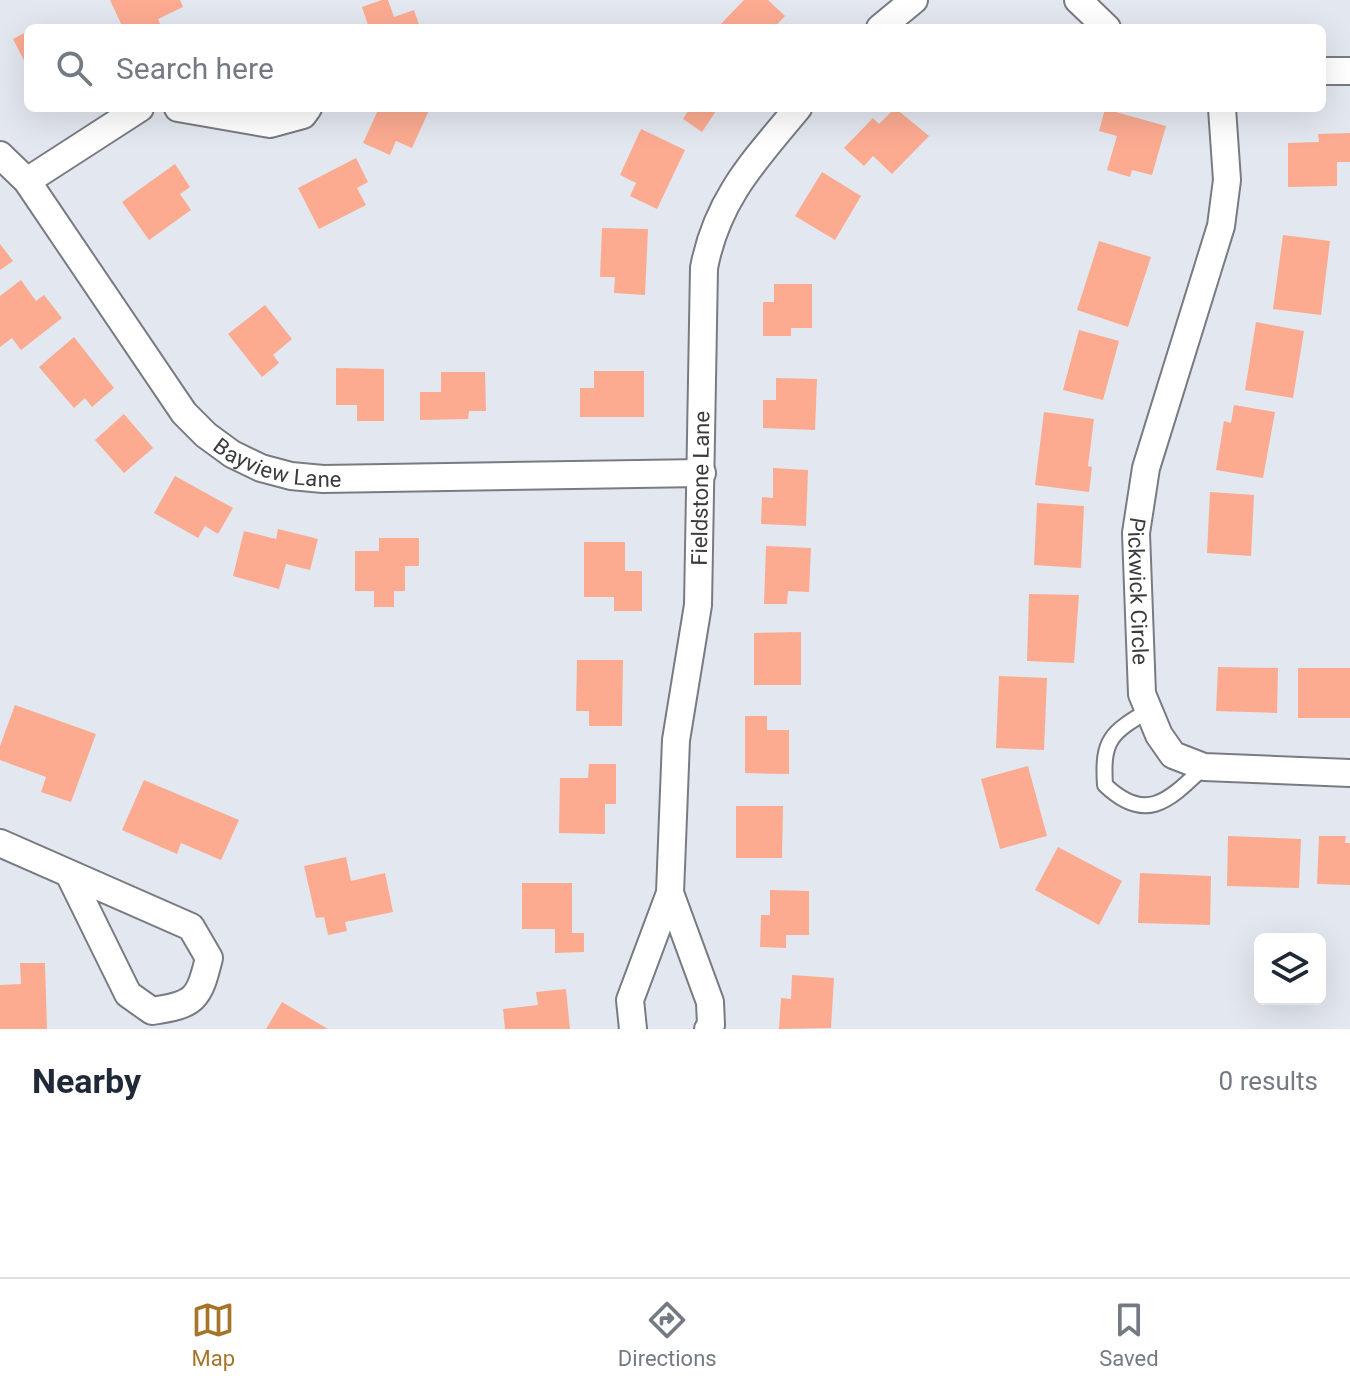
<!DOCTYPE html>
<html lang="en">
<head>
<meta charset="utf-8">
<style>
	body { margin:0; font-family:Roboto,sans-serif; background:#f2f2f3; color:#1f2937 }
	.controls { position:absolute; right:24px; bottom:24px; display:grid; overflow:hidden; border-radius:12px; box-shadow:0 8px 32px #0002 }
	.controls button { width:72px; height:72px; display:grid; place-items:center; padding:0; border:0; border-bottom:2px solid #e0e1e3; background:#fff; color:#1f2937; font:40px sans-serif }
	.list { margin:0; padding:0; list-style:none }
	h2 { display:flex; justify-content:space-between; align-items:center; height:104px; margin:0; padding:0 32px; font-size:34px }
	h2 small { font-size:26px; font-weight:400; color:#747a83 }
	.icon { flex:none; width:44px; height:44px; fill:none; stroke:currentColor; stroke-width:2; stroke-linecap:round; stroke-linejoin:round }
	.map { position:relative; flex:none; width:1350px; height:1029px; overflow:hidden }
	.search { position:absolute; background:#fff; box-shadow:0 8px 32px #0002; left:24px; right:24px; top:24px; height:88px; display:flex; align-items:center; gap:20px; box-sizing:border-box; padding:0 28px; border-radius:12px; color:#747a83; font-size:30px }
	.sheet { height:248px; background:#fff }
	nav { display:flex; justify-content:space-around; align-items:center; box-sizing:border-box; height:112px; border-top:2px solid #e0e1e3; background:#fff; font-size:22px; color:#747a83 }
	nav a { display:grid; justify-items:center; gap:4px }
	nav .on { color:#a5752a }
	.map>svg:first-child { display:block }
	.building { fill:#fcab91 }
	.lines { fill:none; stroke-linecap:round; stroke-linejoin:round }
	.lane-casing { stroke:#787c82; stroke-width:18 }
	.street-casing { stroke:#787c82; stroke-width:30 }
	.lane { stroke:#fff; stroke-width:14 }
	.street { stroke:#fff; stroke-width:26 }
	.labels { text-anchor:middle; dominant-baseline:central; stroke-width:6; stroke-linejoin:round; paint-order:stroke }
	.street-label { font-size:22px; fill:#393b3d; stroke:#e3e7ef }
</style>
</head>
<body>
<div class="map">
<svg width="1350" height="1029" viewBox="0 0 1350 1029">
	<rect width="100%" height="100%" fill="#e3e7ef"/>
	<!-- building -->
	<g class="building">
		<polygon points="110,0 180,0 183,7 158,19 161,26 158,28 123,28"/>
		<polygon points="382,0 388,0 394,17 414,10 420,28 369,28 362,7"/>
		<polygon points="744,0 768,0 785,16 774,28 717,28"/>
		<polygon points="28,31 28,68 13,39"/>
		<polygon points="379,108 430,108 412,148 396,141 390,155 363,143"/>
		<polygon points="690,108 718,108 702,132 683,119"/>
		<polygon points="895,108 929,136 892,174 873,156 864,166 844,148 873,118 879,124"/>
		<polygon points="1105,109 1166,126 1152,175 1132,170 1130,177 1107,170 1117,136 1099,131"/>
		<polygon points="641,129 685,150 657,209 630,196 636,183 620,175"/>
		<polygon points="1350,133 1350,162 1337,162 1337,186 1288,187 1288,143 1319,142 1318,134"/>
		<polygon points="356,158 368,182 357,188 366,205 319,229 298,188"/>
		<polygon points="175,164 190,187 180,194 191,210 149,240 122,202"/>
		<polygon points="822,172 861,196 835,240 795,216"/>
		<polygon points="602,228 648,229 645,295 614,293 615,277 600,277"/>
		<polygon points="1283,235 1330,241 1321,315 1273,309"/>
		<polygon points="1099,241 1151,257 1128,327 1077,310"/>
		<polygon points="0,244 13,261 0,270"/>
		<polygon points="21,280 36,301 44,295 62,318 21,350 12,338 0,347 0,296"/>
		<polygon points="774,284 812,284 812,328 791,328 791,336 763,336 763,302 774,302"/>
		<polygon points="265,305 292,339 273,355 279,363 262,377 228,334"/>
		<polygon points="1256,322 1304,331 1293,398 1245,390"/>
		<polygon points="1079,330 1119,341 1103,400 1063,390"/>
		<polygon points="74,337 114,388 92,407 85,398 74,408 39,367"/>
		<polygon points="336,368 384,369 384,421 357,421 357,405 336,405"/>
		<polygon points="594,371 644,371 644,417 580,417 580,388 594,388"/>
		<polygon points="441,372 485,372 486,411 469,411 468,419 420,420 420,392 441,392"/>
		<polygon points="776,378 817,379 815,430 763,428 763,400 776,400"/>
		<polygon points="1234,405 1275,412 1263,478 1216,470 1224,421 1231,423"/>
		<polygon points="1044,412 1094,419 1088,466 1092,467 1089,492 1035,485"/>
		<polygon points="124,414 153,448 124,473 95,440"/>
		<polygon points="773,468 808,470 806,526 761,524 762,497 773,498"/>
		<polygon points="175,476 233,508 218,534 205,526 198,538 154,513"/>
		<polygon points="1210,492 1254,495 1251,556 1207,553"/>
		<polygon points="1037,503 1084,506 1081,568 1034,565"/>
		<polygon points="278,529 318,539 310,570 286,564 279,589 233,576 244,531 276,539"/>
		<polygon points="379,538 419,538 419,566 405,566 405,591 394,591 394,607 374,607 374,591 355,591 355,551 379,551"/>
		<polygon points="584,542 625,542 625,571 642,571 642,611 614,611 614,597 584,597"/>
		<polygon points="766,546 811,548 809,592 788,591 787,604 764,604"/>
		<polygon points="1029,594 1079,595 1074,663 1027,661"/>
		<polygon points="801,632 801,685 754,685 754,633"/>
		<polygon points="577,660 623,660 622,726 589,726 589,711 576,711"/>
		<polygon points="1218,667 1278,668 1277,713 1216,711"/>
		<rect x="1298" y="668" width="52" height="50"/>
		<polygon points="999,676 1047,678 1044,750 996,748"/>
		<polygon points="15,705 96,734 71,802 41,792 46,777 0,760 0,746"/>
		<polygon points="745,716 767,716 767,730 789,730 789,774 745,773"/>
		<polygon points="589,764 616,764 616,804 605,804 605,834 559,833 560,778 588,778"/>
		<polygon points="1028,766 1047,836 1000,849 981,779"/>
		<polygon points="144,780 239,820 221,860 181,843 177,854 122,830"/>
		<polygon points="736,806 783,806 782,858 736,858"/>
		<polygon points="1228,836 1301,839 1299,888 1227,886"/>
		<polygon points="1319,836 1346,836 1345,843 1350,843 1350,885 1317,884"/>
		<polygon points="1058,847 1122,881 1099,925 1035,890"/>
		<polygon points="346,857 351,881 385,873 393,912 345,922 347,931 328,935 324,917 316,918 304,866"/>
		<polygon points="1140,873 1211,876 1210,925 1138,923"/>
		<polygon points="522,883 572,883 572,933 584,933 584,952 555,953 555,929 522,929"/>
		<polygon points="770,890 809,891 809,935 786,935 786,948 760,947 761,915 770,915"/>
		<polygon points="20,963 45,963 47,1029 0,1029 0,985 21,984"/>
		<polygon points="792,975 834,978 831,1028 779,1029 781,998 791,999"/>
		<polygon points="566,989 570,1029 505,1029 503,1009 538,1005 536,992"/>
		<polygon points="282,1002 328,1029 266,1029"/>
	</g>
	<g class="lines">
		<defs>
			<path id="lane" d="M 1149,710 C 1111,733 1102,739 1105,785 C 1147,825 1170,799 1204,767"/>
			<g id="street">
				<polyline points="1078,0 1107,28"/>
				<polyline points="880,28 914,0"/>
				<polyline points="1322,71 1350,71"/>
				<polyline points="178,108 270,124 303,115 308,108"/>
				<path id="s1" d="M 1222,108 L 1227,180 L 1221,226 L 1146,468 L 1136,533 L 1142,694 L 1159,735 L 1173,755 L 1204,767 L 1350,773"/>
				<path id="s2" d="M 0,155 L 27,181 L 184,413 L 206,435 L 232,454 L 261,468 L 291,476 L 323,479 L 702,473"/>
				<polyline points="27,181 140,108"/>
				<path d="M 0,843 L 191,927 L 209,958 C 199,999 195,1005 152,1011 L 128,994 L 69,874"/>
				<polyline points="670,893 710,1002 711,1025 708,1029"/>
				<path id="s3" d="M 633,1029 L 630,1000 L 670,893 L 676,740 L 698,605 L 704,268 C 717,199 754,161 798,108"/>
			</g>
		</defs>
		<!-- lane casing -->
		<use href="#lane" class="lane-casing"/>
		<!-- street casing -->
		<use href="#street" class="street-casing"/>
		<!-- lane -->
		<use href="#lane" class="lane"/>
		<!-- street -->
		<use href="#street" class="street"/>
	</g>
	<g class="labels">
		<!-- street labels -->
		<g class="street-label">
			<text stroke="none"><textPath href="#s2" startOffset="428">Bayview Lane</textPath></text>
			<text stroke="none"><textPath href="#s3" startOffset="550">Fieldstone Lane</textPath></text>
			<text stroke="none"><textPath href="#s1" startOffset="496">Pickwick Circle</textPath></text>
		</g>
	</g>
</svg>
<div class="controls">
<button><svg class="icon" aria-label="layers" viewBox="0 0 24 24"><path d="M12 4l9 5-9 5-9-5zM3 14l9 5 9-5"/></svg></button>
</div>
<div class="search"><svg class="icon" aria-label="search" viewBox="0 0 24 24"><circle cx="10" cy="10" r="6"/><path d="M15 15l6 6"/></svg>Search here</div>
</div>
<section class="sheet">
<h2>Nearby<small>0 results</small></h2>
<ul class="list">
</ul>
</section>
<nav>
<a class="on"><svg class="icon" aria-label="map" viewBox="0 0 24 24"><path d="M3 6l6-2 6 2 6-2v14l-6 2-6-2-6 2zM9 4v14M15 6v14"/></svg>Map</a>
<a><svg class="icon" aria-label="directions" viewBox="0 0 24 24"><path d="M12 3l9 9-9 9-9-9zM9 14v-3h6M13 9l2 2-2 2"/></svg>Directions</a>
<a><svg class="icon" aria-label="saved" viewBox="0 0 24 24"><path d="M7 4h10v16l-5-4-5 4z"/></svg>Saved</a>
</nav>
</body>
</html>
